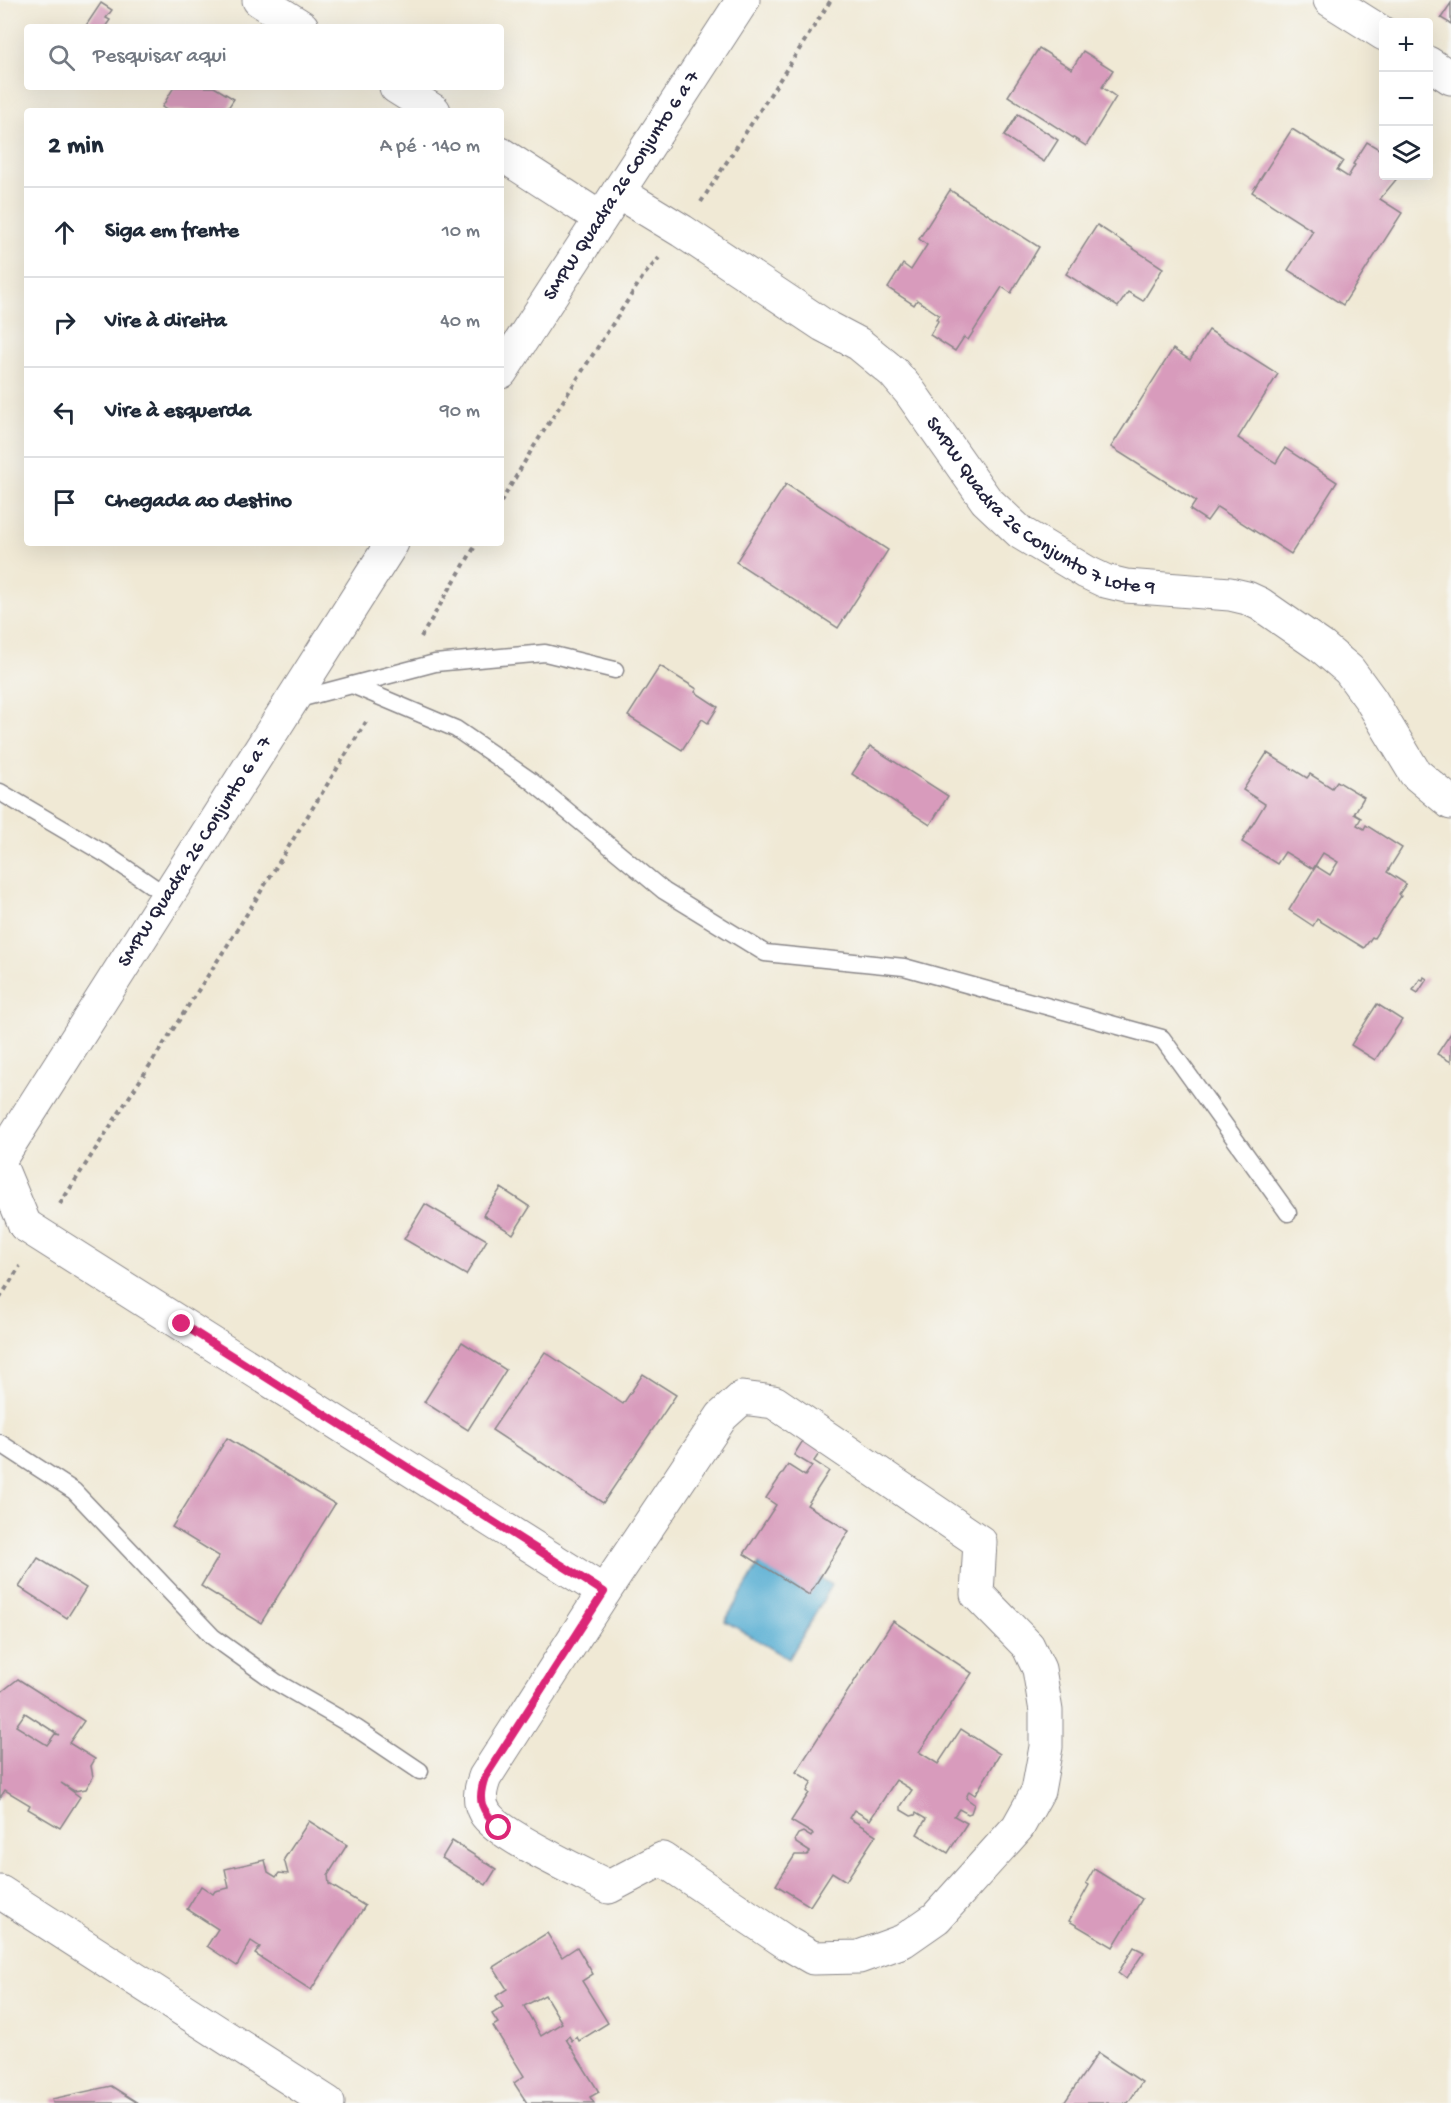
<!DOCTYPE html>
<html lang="pt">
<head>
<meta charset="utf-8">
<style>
	body { margin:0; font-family:"Gochi Hand",sans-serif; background:#f6f6f7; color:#1f2937 }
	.controls { position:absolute; right:18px; top:18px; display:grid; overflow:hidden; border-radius:6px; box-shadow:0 6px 24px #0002 }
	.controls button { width:54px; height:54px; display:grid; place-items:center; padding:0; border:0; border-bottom:2px solid #e0e1e3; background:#fff; color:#1f2937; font:30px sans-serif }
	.stop { position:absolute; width:18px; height:18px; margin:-14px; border:4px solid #db2777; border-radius:50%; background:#fff }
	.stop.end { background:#db2777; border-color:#fff; box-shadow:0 2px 6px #0008 }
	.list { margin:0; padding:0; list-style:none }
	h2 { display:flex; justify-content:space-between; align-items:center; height:78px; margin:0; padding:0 24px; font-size:26px }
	h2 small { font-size:20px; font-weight:400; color:#747a83 }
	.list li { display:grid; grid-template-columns:39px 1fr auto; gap:18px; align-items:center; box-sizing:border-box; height:90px; padding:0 24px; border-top:2px solid #e0e1e3 }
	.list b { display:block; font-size:22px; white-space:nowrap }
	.list em { font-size:20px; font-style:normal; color:#747a83 }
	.icon { flex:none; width:33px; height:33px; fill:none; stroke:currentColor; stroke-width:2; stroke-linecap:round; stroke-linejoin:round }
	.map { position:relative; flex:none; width:1451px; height:2103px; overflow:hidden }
	.search { position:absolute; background:#fff; box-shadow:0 6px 24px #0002; left:24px; top:24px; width:480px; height:66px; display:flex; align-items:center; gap:15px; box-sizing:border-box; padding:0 21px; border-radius:6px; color:#747a83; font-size:22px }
	.panel { position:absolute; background:#fff; box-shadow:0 6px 24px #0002; left:24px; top:108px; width:480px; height:438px; border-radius:6px }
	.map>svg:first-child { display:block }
	.water { fill:#56aed3; stroke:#3c6887; stroke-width:1.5 }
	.building { fill:#d89bbc; fill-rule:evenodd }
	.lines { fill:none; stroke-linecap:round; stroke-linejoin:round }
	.service-casing { stroke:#898688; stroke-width:19 }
	.minor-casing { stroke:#898688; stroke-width:35 }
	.tertiary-casing { stroke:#898688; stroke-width:35 }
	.path { stroke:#898688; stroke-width:4; stroke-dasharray:4.5 4.5; stroke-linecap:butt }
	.service { stroke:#fff; stroke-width:16 }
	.minor { stroke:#fff; stroke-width:33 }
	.tertiary { stroke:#fff; stroke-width:33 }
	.route { stroke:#db2777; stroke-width:8 }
	.labels { text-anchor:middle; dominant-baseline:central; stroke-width:4.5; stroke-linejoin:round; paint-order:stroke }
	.street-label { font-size:20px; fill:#22223b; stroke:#f6f6f2 }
</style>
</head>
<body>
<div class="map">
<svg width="1451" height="2103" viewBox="0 0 1451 2103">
	<rect width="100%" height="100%" fill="#f6f6f2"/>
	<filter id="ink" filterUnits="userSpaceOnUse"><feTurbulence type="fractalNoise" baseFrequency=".0167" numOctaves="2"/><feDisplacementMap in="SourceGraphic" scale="12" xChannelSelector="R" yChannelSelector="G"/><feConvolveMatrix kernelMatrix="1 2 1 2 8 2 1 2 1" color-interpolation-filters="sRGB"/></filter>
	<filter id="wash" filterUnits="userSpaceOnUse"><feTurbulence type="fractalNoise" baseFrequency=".008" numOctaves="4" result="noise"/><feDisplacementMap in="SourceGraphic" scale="24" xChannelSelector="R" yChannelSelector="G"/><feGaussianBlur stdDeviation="1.35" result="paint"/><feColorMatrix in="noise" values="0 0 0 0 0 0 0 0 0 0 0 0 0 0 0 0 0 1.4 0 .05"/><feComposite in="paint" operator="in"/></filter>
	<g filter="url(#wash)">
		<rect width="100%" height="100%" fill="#f0e9d5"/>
		<!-- water -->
		<polygon class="water" points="769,1547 832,1585 789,1659 725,1621"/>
		<g id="blocks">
			<!-- building -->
			<g class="building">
				<polygon points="101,3 112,10 106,18 110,20 105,27 85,27"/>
				<polygon points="1451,3 1451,24 1441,18"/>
				<polygon points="1039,48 1072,69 1083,51 1113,70 1102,87 1116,97 1086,146 1008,96"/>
				<polygon points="174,87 214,87 234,99 226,111 168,111 162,107"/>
				<polygon points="1018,114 1058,140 1044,162 1004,136"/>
				<polygon points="1292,129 1343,161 1337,170 1348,177 1355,165 1353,164 1367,142 1384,152 1384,176 1399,176 1380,199 1402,213 1343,305 1288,270 1313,231 1252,192"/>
				<polygon points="950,190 1039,247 1011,293 1002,287 968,340 964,337 955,351 930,335 938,321 936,319 939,315 917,300 914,305 888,288 903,264 911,270 927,245 919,239"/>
				<polygon points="1097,225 1163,268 1143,301 1128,292 1118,307 1066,274"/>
				<polygon points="1209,330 1278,374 1238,438 1276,463 1285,448 1337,482 1291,554 1217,507 1207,521 1190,510 1196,501 1111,447 1173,349 1190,360"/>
				<polygon points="786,484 888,550 838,628 736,562"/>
				<polygon points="660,666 697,689 695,692 718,707 708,723 702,719 682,750 628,716"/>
				<polygon points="870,746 948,796 930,825 852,774"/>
				<polygon points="1267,753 1307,778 1310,774 1332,788 1337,781 1364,797 1354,814 1361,818 1357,825 1364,829 1366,825 1402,848 1387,872 1406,884 1399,894 1401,896 1374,938 1372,937 1364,948 1317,919 1313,926 1289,910 1316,866 1330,875 1338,862 1323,853 1313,869 1285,852 1277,864 1242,842 1265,804 1243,790"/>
				<polygon points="1424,977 1427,979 1418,993 1413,990 1420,979 1423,980"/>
				<polygon points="1377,1004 1402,1020 1375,1060 1351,1045"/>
				<polygon points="1451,1033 1451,1062 1437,1054"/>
				<polygon points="501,1188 530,1207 513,1234 483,1215"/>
				<polygon points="425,1204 487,1240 466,1275 404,1239"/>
				<polygon points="462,1342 506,1370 468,1430 424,1402"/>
				<polygon points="545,1352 623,1404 643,1374 676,1395 603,1503 492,1430"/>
				<polygon points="805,1437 823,1448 814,1461 829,1471 807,1505 849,1531 809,1595 744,1554 776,1505 766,1498 788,1465 805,1476 812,1466 794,1455"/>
				<polygon points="227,1438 335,1504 261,1623 201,1586 219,1556 172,1527"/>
				<polygon points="38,1558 86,1588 67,1618 19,1587"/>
				<polygon points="893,1621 972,1673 919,1752 938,1764 961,1729 1000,1754 975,1795 969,1791 966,1798 974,1804 971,1813 968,1814 959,1809 954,1816 967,1823 948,1853 917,1834 926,1819 916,1813 915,1815 911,1816 901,1810 901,1806 912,1790 896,1780 870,1820 854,1810 849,1818 876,1835 846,1881 832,1872 810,1906 776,1885 795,1855 807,1855 810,1852 796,1843 795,1839 798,1834 803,1832 811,1837 813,1834 791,1821 809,1793 807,1791 812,1782 796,1772"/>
				<path d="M 18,1679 L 84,1721 L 69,1743 L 95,1759 L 91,1766 L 93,1777 L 86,1789 L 74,1791 L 61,1783 L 80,1797 L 60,1828 L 28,1809 L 30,1805 L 5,1790 L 0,1798 L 0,1693 ZM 25,1713 L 59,1735 L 55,1734 L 47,1745 L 16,1726 Z"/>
				<polygon points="309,1821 347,1845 328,1875 329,1884 365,1906 311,1990 255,1954 260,1947 251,1941 237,1966 207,1946 218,1929 187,1909 201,1886 213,1894 215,1891 229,1888 225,1869 265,1860 268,1872 276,1877 279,1873 288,1874 284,1859"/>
				<polygon points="452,1841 496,1869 486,1885 442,1858"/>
				<polygon points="1094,1869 1142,1899 1113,1947 1069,1921 1089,1885 1086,1883"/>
				<path d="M 547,1933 L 562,1957 L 577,1947 L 593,1974 L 582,1981 L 608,2023 L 579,2041 L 577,2037 L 572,2041 L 569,2036 L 566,2039 L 599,2092 L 590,2097 L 594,2103 L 527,2103 L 514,2083 L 524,2076 L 493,2026 L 498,2023 L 492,2014 L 503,2007 L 496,1996 L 507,1989 L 493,1967 ZM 545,1995 L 562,2023 L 541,2036 L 524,2006 Z"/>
				<polygon points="1134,1947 1144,1952 1126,1979 1118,1973"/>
				<polygon points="1098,2053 1142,2082 1128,2103 1064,2103"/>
				<polygon points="111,2086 138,2103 53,2103 52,2099"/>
			</g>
		</g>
	</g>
	<g filter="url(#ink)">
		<use href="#blocks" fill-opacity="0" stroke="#898688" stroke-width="1.5"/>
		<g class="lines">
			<defs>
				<g id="service">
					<polyline points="352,685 456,729 530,780 664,891 765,953 904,967 1162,1038 1288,1213"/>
					<polyline points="295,700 435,663 545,653 615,670"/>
					<polyline points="0,792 107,855 167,896"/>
					<polyline points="0,1443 74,1491 213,1637 276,1682 356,1728 420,1771"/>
				</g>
				<g id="minor">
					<polyline points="259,0 302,27"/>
					<polyline points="1330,0 1384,34"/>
					<polyline points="1428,63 1451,78"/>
					<polyline points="396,87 434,111"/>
					<polyline points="501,154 600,218"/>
					<path id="s1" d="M 618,192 L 682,231 L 823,325 L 859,344 L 893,372 L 910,392 L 986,500 L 1021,533 L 1086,572 L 1105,581 L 1126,586 L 1230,594 L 1247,598 L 1260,604 L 1322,647 L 1349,670 L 1371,700 L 1415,773 L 1451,803"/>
					<polyline points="0,1165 25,1225"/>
					<polyline points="25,1225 604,1592"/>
					<path d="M 742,1398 L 774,1402 L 980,1542 L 977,1594 L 1028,1646 L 1039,1669 L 1046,1711 L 1046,1747 L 1038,1791 L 1018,1827 L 936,1918 L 903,1941 L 859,1957 L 813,1958 L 787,1943 L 662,1859 L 609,1887 C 582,1873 498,1835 485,1813 C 478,1801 480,1790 485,1777 L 604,1592 L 722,1416 Z"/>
					<polyline points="0,1892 328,2103"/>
				</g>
				<g id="tertiary">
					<path id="s2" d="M 501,372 L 743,0"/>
					<path id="s3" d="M 0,1159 L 392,543"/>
				</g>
			</defs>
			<!-- service casing -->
			<use href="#service" class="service-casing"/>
			<!-- minor casing -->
			<use href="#minor" class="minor-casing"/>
			<!-- tertiary casing -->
			<use href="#tertiary" class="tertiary-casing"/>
			<!-- path -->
			<g class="path">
				<polyline points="701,202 831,0"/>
				<polyline points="501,502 531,451 644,275 659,258"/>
				<polyline points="421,637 477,543"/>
				<polyline points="60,1204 227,946 366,722"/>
				<polyline points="0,1298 20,1266"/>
			</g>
			<!-- service -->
			<use href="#service" class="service"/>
			<!-- minor -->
			<use href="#minor" class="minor"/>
			<!-- tertiary -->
			<use href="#tertiary" class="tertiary"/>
		</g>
	</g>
	<g class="lines" filter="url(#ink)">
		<!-- route -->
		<path class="route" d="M 182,1324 L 604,1592 L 485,1777 C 476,1803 482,1809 499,1828"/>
	</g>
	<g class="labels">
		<!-- street labels -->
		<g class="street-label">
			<text stroke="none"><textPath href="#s2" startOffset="222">SMPW Quadra 26 Conjunto 6 a 7</textPath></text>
			<text stroke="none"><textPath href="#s1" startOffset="536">SMPW Quadra 26 Conjunto 7 Lote 9</textPath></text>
			<text stroke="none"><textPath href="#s3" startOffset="364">SMPW Quadra 26 Conjunto 6 a 7</textPath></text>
		</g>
	</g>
</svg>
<div class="controls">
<button>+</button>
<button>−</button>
<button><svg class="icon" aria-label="layers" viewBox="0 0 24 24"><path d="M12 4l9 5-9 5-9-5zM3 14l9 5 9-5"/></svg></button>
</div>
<div class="stop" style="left:499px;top:1828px"></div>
<div class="stop end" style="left:182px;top:1324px"></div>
<div class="search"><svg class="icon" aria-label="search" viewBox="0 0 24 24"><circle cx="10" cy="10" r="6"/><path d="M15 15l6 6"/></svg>Pesquisar aqui</div>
<section class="panel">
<h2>2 min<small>A pé · 140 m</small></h2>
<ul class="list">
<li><svg class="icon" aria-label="ahead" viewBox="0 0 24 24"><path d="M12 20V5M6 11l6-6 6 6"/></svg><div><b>Siga em frente</b></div><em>10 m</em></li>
<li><svg class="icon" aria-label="right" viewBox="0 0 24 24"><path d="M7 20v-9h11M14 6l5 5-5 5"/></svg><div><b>Vire à direita</b></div><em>40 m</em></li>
<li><svg class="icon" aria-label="left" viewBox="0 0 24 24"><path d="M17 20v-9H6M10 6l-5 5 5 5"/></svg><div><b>Vire à esquerda</b></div><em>90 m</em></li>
<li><svg class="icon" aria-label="arrive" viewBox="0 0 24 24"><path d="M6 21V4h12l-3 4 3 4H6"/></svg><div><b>Chegada ao destino</b></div></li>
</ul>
</section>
</div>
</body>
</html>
